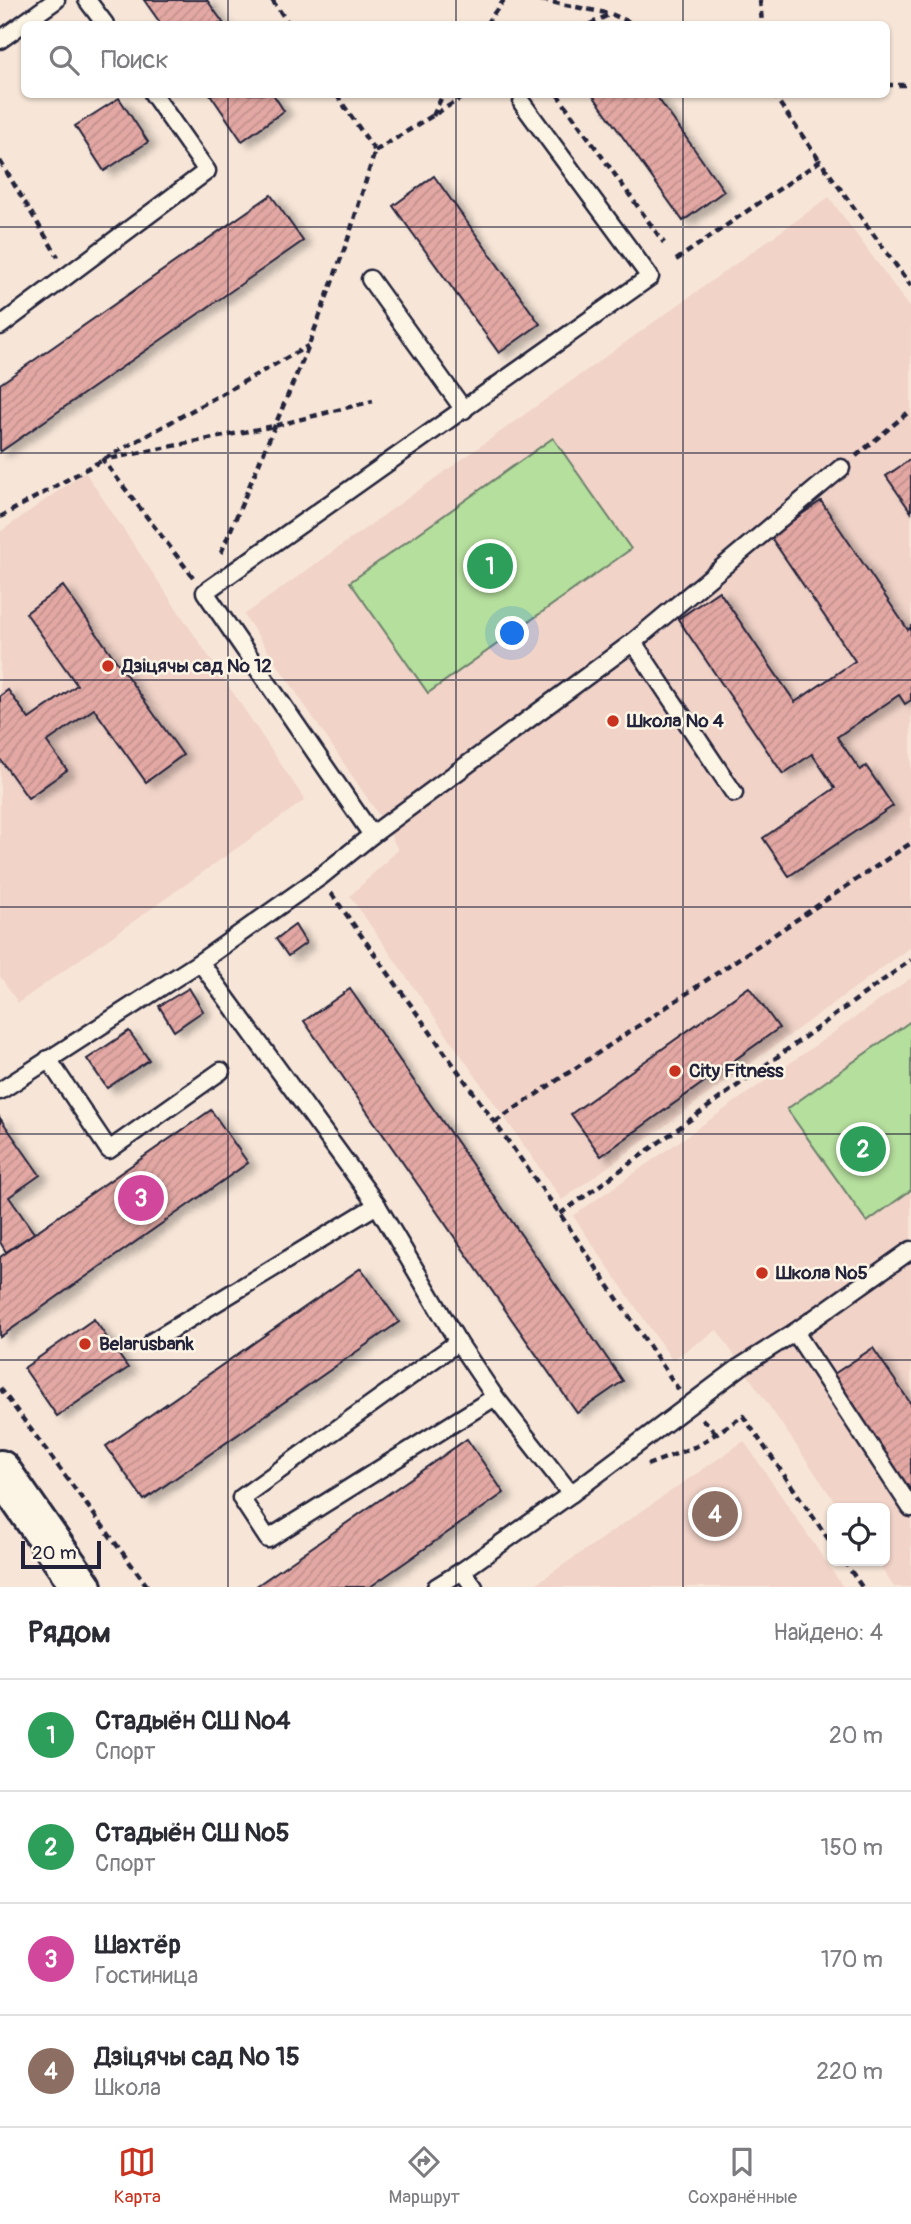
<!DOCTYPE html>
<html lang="ru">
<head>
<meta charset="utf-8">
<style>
	body { margin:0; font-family:Pangolin,sans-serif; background:#f7f7f7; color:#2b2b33 }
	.controls { position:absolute; right:21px; bottom:21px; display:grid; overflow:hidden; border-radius:10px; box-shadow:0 2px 5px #0004 }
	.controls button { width:63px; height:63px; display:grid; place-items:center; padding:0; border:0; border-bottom:2px solid #e1e1e2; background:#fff; color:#2b2b33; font:35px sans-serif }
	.scale { position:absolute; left:21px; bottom:18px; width:80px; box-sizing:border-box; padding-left:7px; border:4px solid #22223b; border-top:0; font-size:19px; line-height:24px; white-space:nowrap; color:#22223b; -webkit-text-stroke:5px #fcf5e5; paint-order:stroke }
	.you { position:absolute; left:513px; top:634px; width:24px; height:24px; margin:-18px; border:5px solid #fff; border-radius:50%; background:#1a73e8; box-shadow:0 0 0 10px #1a73e833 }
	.badge { display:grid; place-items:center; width:46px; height:46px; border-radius:50%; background:#c8321e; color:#fff; font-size:23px; font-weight:700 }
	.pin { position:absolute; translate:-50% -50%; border:4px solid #fff; box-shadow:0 2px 7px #0006 }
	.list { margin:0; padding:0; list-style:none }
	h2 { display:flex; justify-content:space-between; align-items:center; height:91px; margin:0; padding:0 28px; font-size:30px }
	h2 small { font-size:23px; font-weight:400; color:#7c7c81 }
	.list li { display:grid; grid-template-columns:46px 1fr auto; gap:21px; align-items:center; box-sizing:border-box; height:112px; padding:0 28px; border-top:2px solid #e1e1e2 }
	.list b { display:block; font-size:26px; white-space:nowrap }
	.list p { margin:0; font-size:23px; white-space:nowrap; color:#7c7c81 }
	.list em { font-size:23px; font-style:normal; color:#7c7c81 }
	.icon { flex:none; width:38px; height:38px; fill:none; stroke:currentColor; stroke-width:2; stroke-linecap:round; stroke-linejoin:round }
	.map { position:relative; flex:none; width:911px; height:1587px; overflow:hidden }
	.search { position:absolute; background:#fff; box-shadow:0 2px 5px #0004; left:21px; right:21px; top:21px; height:77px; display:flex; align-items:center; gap:18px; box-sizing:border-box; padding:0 24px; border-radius:10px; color:#7c7c81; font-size:26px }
	.sheet { height:539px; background:#fff }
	nav { display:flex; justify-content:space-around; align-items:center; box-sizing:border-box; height:98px; border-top:2px solid #e1e1e2; background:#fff; font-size:19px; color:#7c7c81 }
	nav a { display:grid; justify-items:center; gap:4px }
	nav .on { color:#c8321e }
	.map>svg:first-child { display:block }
	.built { fill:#f1d3c8 }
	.pitch { fill:#b5df9d; stroke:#6c806c; stroke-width:2 }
	.building { fill:url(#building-hatch); stroke:#22223b; stroke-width:2; filter:url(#shadow) }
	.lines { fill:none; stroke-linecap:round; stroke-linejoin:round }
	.lane-casing { stroke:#22223b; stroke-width:21 }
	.secondary-casing { stroke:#22223b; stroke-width:44 }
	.path { stroke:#22223b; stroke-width:4.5; stroke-dasharray:7 5; stroke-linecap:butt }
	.lane { stroke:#fcf5e5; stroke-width:16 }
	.secondary { stroke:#fcf5e5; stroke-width:38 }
	.grid { fill:none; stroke:#22223b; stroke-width:2; stroke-opacity:0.55 }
	.poi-dot { fill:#c8321e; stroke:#fcf5e5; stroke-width:2.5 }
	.labels { text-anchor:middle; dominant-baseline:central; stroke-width:5; stroke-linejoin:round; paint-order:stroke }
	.poi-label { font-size:19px; font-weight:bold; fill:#22223b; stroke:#fcf5e5; text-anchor:start }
</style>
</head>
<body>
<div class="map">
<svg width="911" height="1587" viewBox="0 0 911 1587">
	<defs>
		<pattern id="building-hatch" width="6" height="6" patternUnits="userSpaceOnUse" patternTransform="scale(1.75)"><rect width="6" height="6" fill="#e3a8a3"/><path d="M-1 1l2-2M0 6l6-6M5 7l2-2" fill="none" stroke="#c2908d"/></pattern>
		<filter id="shadow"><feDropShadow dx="8" dy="4.5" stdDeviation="3.5" flood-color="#0004"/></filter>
	</defs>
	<rect width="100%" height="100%" fill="#f7e6d8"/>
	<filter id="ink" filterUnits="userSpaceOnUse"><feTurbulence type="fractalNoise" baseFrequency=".0143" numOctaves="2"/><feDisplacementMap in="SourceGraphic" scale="14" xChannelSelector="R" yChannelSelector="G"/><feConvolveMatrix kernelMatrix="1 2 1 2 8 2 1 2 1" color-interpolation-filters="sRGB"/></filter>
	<g filter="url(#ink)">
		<!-- built -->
		<g class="built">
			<polygon points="829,197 911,309 911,947 562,1200 350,896 398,850 386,826 244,615"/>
			<polygon points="85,472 305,800 18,1003 0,976 0,532"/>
			<polygon points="911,978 911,1587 894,1587 876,1561 885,1561 885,1508 839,1508 717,1330 672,1360 573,1216"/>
			<polygon points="744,1441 843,1587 531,1587"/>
		</g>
		<!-- pitch -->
		<g class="pitch">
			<polygon points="553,438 631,549 428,693 350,582"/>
			<polygon points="911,1021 911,1190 867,1222 787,1109"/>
		</g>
		<!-- building -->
		<g class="building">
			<polygon points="144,0 207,0 224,24 161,24"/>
			<polygon points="210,94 273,94 284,111 242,141"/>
			<polygon points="592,94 655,94 724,191 683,221"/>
			<polygon points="119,98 148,142 104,171 75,126"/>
			<polygon points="434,176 540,324 499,353 393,206"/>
			<polygon points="271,195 303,241 0,452 0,384"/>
			<polygon points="911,459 911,512 886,476"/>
			<polygon points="821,501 908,630 911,627 911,700 905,704 899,695 837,737 860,770 866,766 893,806 789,876 763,838 835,788 812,754 783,774 678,619 719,591 795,702 855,661 770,536"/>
			<polygon points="63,586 183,755 146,782 94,709 47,742 67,770 28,798 0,759 0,696 8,690 29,719 77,685 26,613"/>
			<polygon points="295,925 306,943 288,956 276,939"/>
			<polygon points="749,987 779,1028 601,1156 571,1114"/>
			<polygon points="189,988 203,1011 174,1031 159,1006"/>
			<polygon points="350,989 623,1381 577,1413 304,1021"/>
			<polygon points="129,1031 149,1060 107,1088 87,1059"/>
			<polygon points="211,1110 248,1163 0,1337 0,1257"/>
			<polygon points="0,1118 40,1175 9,1197 34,1233 6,1252 0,1242"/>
			<polygon points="361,1268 399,1322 144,1500 106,1446"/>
			<polygon points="94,1319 128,1368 57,1416 24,1368"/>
			<polygon points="873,1348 911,1404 911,1493 831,1376"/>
			<polygon points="467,1439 504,1493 370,1587 255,1587"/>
		</g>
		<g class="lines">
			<defs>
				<g id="lane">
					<polyline points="87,0 105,24"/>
					<polyline points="0,40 56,0"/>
					<polyline points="370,279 464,410"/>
					<polyline points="0,326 207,171 153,94"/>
					<polyline points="633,642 734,793"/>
					<polyline points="372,835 205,592 650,277 522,103"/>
					<polyline points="200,962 377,1205 458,1342 495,1397 571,1494"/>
					<polyline points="48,1059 109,1150 221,1071"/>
					<polyline points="0,1091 200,962 320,877 372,835 633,642 841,468"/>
					<polyline points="795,1332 911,1508"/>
					<polyline points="153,1341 377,1205"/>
					<polyline points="458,1342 241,1498 268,1539 495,1397"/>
					<polyline points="462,1571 474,1587"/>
					<polyline points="436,1587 462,1571 571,1494 740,1367 795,1332 911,1250"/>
				</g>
				<polyline id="secondary" points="0,1470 82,1587"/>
			</defs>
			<!-- lane casing -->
			<use href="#lane" class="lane-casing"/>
			<!-- secondary casing -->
			<use href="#secondary" class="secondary-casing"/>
			<!-- path -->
			<g class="path">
				<polyline points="272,0 289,24"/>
				<polyline points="541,0 611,14"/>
				<polyline points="760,0 762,24"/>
				<polyline points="486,24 504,0"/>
				<polyline points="590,24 611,14 634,24"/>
				<polyline points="886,85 911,85"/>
				<polyline points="557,94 664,243"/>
				<polyline points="773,94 820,161"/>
				<polyline points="433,116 443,94"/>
				<polyline points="375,151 468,94"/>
				<polyline points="0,161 58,257"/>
				<polyline points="676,260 820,161 911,286"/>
				<polyline points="856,456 911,410"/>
				<polyline points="0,517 308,346"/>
				<polyline points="221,553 309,345 348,239 375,151 336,94"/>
				<polyline points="193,577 103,460 274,426 373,401"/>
				<polyline points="331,893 560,1214 679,1390"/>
				<polyline points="495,1122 911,843"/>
				<polyline points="560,1214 911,960"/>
				<polyline points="0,1388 148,1587"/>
				<polyline points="702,1419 716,1433"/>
				<polyline points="647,1465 697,1446 743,1416 832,1544"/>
				<polyline points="844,1561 862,1587"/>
			</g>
			<!-- lane -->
			<use href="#lane" class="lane"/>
			<!-- secondary -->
			<use href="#secondary" class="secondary"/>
		</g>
	</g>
	<!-- grid -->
	<path class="grid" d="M 228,0 L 228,24M 456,0 L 456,24M 683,0 L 683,24M 228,94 L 228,1587M 456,94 L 456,1587M 683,94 L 683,1587M 0,227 L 911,227M 0,453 L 911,453M 0,680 L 911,680M 0,907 L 911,907M 0,1134 L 911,1134M 0,1360 L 911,1360"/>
	<!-- markers -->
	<g class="poi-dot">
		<circle cx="108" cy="666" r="7"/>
		<circle cx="613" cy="721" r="7"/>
		<circle cx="675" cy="1071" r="7"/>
		<circle cx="762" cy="1273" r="7"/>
		<circle cx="85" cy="1344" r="7"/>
	</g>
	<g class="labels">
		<!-- poi labels -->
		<g class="poi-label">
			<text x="122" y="666">Дзіцячы сад № 12</text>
			<text x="627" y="721">Школа № 4</text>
			<text x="689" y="1071">City Fitness</text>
			<text x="776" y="1273">Школа №5</text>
			<text x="99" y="1344">Belarusbank</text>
		</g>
	</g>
</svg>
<div class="controls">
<button><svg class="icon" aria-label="locate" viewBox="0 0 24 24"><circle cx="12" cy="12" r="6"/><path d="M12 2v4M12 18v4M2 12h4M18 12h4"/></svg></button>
</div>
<div class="scale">20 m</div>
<div class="you"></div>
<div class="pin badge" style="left:490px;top:566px;background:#2e9e5b">1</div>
<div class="pin badge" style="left:863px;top:1149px;background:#2e9e5b">2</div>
<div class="pin badge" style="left:141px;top:1198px;background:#d1479c">3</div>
<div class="pin badge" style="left:715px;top:1514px;background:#8d6e63">4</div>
<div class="search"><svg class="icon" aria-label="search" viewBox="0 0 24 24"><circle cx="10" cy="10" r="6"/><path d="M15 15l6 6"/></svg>Поиск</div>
</div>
<section class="sheet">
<h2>Рядом<small>Найдено: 4</small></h2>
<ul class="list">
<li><span class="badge" style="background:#2e9e5b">1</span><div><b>Стадыён СШ №4</b><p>Спорт</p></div><em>20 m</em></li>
<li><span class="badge" style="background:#2e9e5b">2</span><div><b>Стадыён СШ №5</b><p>Спорт</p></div><em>150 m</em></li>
<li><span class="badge" style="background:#d1479c">3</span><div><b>Шахтёр</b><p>Гостиница</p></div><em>170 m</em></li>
<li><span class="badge" style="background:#8d6e63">4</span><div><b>Дзіцячы сад № 15</b><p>Школа</p></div><em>220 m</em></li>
</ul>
</section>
<nav>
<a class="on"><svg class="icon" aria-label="map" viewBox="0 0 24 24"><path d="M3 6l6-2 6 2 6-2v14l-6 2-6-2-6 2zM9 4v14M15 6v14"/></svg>Карта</a>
<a><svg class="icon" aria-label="directions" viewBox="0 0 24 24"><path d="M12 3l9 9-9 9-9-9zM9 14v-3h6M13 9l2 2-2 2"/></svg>Маршрут</a>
<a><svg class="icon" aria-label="saved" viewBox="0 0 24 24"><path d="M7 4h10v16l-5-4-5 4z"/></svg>Сохранённые</a>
</nav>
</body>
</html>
